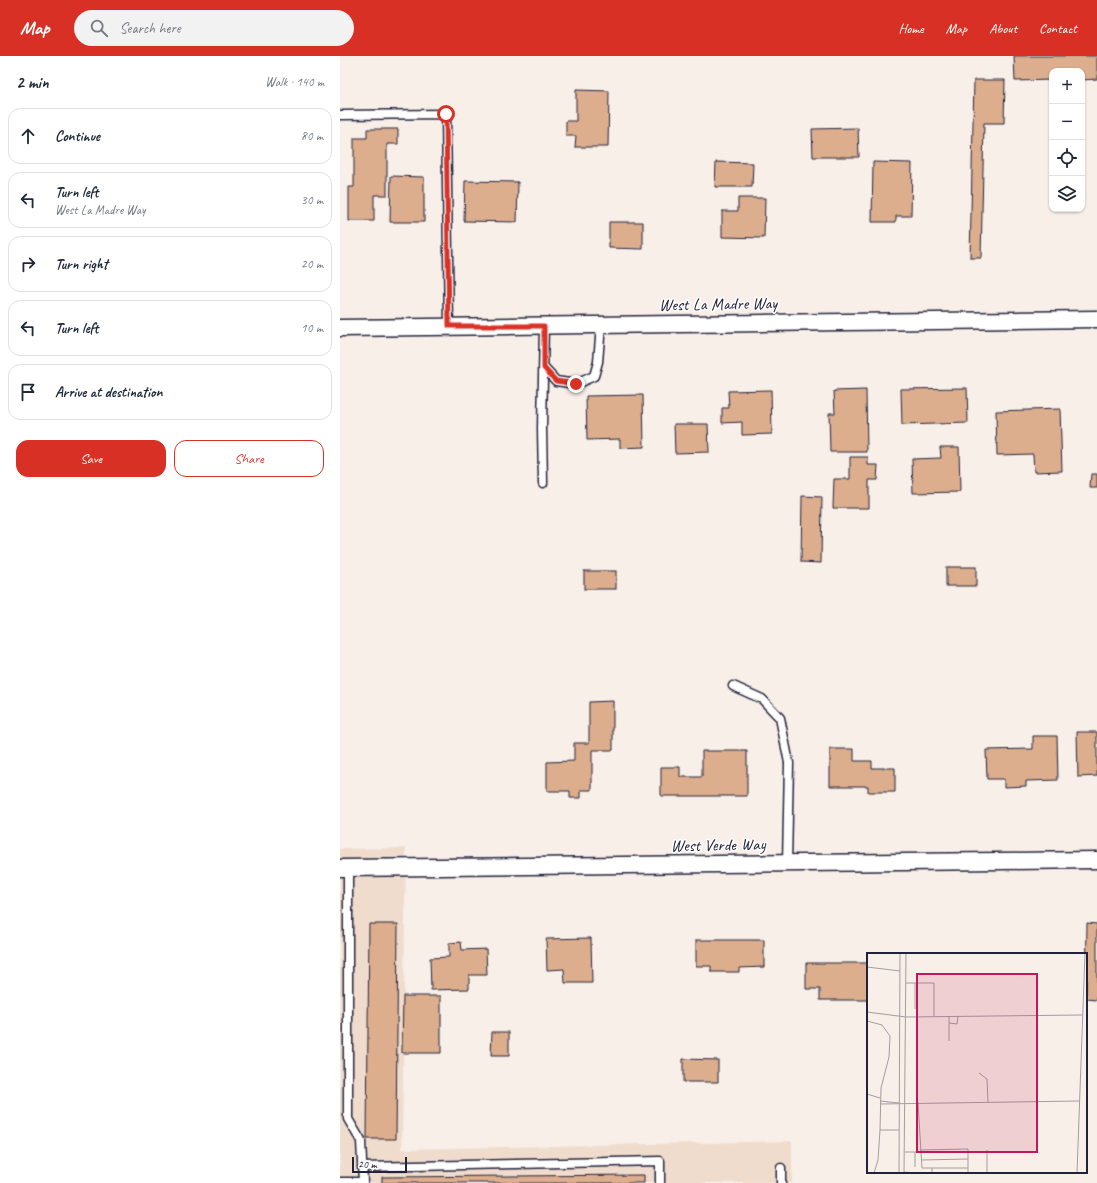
<!DOCTYPE html>
<html lang="en">
<head>
<meta charset="utf-8">
<style>
	body { margin:0; font-family:Caveat,sans-serif; background:#f2f2f3; color:#1f2937 }
	.controls { position:absolute; right:12px; top:12px; display:grid; overflow:hidden; border-radius:8px; box-shadow:0 1px 3px #0004 }
	.controls button { width:36px; height:36px; display:grid; place-items:center; padding:0; border:0; border-bottom:1px solid #e0e1e3; background:#fff; color:#1f2937; font:20px sans-serif }
	.scale { position:absolute; left:12px; bottom:10px; width:55px; box-sizing:border-box; padding-left:4px; border:2px solid #22223b; border-top:0; font-size:11px; line-height:14px; white-space:nowrap; color:#22223b; -webkit-text-stroke:3px #fff; paint-order:stroke }
	.stop { position:absolute; width:12px; height:12px; margin:-9px; border:3px solid #d93025; border-radius:50%; background:#fff }
	.stop.end { background:#d93025; border-color:#fff; box-shadow:0 1px 4px #0008 }
	.list { margin:0; padding:0; list-style:none }
	h2 { display:flex; justify-content:space-between; align-items:center; height:52px; margin:0; padding:0 16px; font-size:17px }
	h2 small { font-size:13px; font-weight:400; color:#747a83 }
	.list li { display:grid; grid-template-columns:26px 1fr auto; gap:12px; align-items:center; box-sizing:border-box; height:56px; margin:0 8px 8px; padding:0 8px; border:1px solid #e0e1e3; border-radius:12px }
	.list b { display:block; font-size:15px; white-space:nowrap }
	.list p { margin:0; font-size:13px; white-space:nowrap; color:#747a83 }
	.list em { font-size:13px; font-style:normal; color:#747a83 }
	.actions { display:flex; gap:8px; padding:12px 16px }
	.actions a { flex:1; padding:9px 0; border:1px solid #d93025; border-radius:12px; text-align:center; font-size:14px; color:#d93025 }
	.actions .main { background:#d93025; color:#fff }
	.icon { flex:none; width:22px; height:22px; fill:none; stroke:currentColor; stroke-width:2; stroke-linecap:round; stroke-linejoin:round }
	.map { position:relative; flex:none; width:757px; height:1127px; overflow:hidden }
	header { display:flex; align-items:center; gap:24px; box-sizing:border-box; height:56px; padding:0 20px; background:#d93025; color:#fff }
	header strong { font-size:19px }
	nav { display:flex; gap:22px; margin-inline-start:auto; font-size:14px }
	.search { width:280px; height:36px; background:#f2f2f3; display:flex; align-items:center; gap:10px; box-sizing:border-box; padding:0 14px; border-radius:22px; color:#747a83; font-size:15px }
	main { display:flex }
	aside { flex:1; background:#fff }
	.map>svg:first-child { display:block }
	.built { fill:#f0dccd }
	.building { fill:#ddae8e; stroke:#22223b }
	.lines { fill:none; stroke-linecap:round; stroke-linejoin:round }
	.lane-casing { stroke:#22223b; stroke-width:11 }
	.street-casing { stroke:#22223b; stroke-width:19 }
	.lane { stroke:#fff; stroke-width:8 }
	.street { stroke:#fff; stroke-width:16 }
	.route { stroke:#d93025; stroke-width:5 }
	.labels { text-anchor:middle; dominant-baseline:central; stroke-width:3; stroke-linejoin:round; paint-order:stroke }
	.street-label { font-size:17px; fill:#22223b; stroke:#fff }
	.inset-road { fill:none; stroke:#a29da3; stroke-width:1 }
	.view { fill:#c2185b; fill-opacity:0.15; stroke:#c2185b; stroke-width:2 }
	.inset-edge { fill:none; stroke:#22223b; stroke-width:2 }
</style>
</head>
<body>
<header>
<strong>Map</strong>
<div class="search"><svg class="icon" aria-label="search" viewBox="0 0 24 24"><circle cx="10" cy="10" r="6"/><path d="M15 15l6 6"/></svg>Search here</div>
<nav><a>Home</a><a>Map</a><a>About</a><a>Contact</a></nav>
</header>
<main>
<aside>
<h2>2 min<small>Walk · 140 m</small></h2>
<ul class="list">
<li><svg class="icon" aria-label="ahead" viewBox="0 0 24 24"><path d="M12 20V5M6 11l6-6 6 6"/></svg><div><b>Continue</b></div><em>80 m</em></li>
<li><svg class="icon" aria-label="left" viewBox="0 0 24 24"><path d="M17 20v-9H6M10 6l-5 5 5 5"/></svg><div><b>Turn left</b><p>West La Madre Way</p></div><em>30 m</em></li>
<li><svg class="icon" aria-label="right" viewBox="0 0 24 24"><path d="M7 20v-9h11M14 6l5 5-5 5"/></svg><div><b>Turn right</b></div><em>20 m</em></li>
<li><svg class="icon" aria-label="left" viewBox="0 0 24 24"><path d="M17 20v-9H6M10 6l-5 5 5 5"/></svg><div><b>Turn left</b></div><em>10 m</em></li>
<li><svg class="icon" aria-label="arrive" viewBox="0 0 24 24"><path d="M6 21V4h12l-3 4 3 4H6"/></svg><div><b>Arrive at destination</b></div></li>
</ul>
<div class="actions"><a class="main">Save</a><a>Share</a></div>
</aside>
<div class="map">
<svg width="757" height="1127" viewBox="0 0 757 1127">
	<rect width="100%" height="100%" fill="#f8efe8"/>
	<filter id="ink" filterUnits="userSpaceOnUse"><feTurbulence type="fractalNoise" baseFrequency=".025" numOctaves="2"/><feDisplacementMap in="SourceGraphic" scale="8" xChannelSelector="R" yChannelSelector="G"/><feConvolveMatrix kernelMatrix="1 2 1 2 8 2 1 2 1" color-interpolation-filters="sRGB"/></filter>
	<g filter="url(#ink)">
		<!-- built -->
		<polygon class="built" points="66,792 62,1093 452,1085 452,1127 0,1127 0,793"/>
		<!-- building -->
		<g class="building">
			<polygon points="674,0 757,0 757,23 742,24 742,15 712,15 712,24 675,25"/>
			<polygon points="634,24 665,24 664,67 644,67 641,202 630,202"/>
			<polygon points="236,34 269,35 268,91 235,91 236,80 226,80 226,65 236,65"/>
			<polygon points="518,72 519,101 473,101 472,73"/>
			<polygon points="27,73 58,73 58,88 47,88 47,139 34,139 34,165 9,165 9,131 14,131 14,82 27,82"/>
			<polygon points="376,106 413,107 412,131 375,131"/>
			<polygon points="533,106 572,107 571,160 556,160 556,166 532,166"/>
			<polygon points="51,120 84,121 84,166 50,166"/>
			<polygon points="125,125 178,126 177,166 124,165"/>
			<polygon points="398,142 425,142 424,182 382,181 382,155 398,155"/>
			<polygon points="269,166 303,166 303,193 269,192"/>
			<polygon points="627,332 628,367 562,369 561,333"/>
			<polygon points="431,334 432,378 402,379 402,366 382,367 382,352 389,352 388,335"/>
			<polygon points="526,334 527,396 490,396 489,357 495,357 494,335"/>
			<polygon points="303,339 304,391 280,392 280,383 247,384 246,340"/>
			<polygon points="720,353 722,415 694,416 693,398 657,399 656,355"/>
			<polygon points="334,368 368,368 369,396 335,397"/>
			<polygon points="600,391 619,391 620,436 573,437 572,403 601,402"/>
			<polygon points="510,401 528,401 528,409 538,409 537,424 529,424 529,452 493,452 494,423 510,423"/>
			<polygon points="751,418 757,418 757,432 750,432"/>
			<polygon points="462,440 482,441 481,507 461,506"/>
			<rect x="606" y="511" width="30" height="19"/>
			<rect x="244" y="515" width="32" height="18"/>
			<polygon points="273,645 273,694 252,694 252,734 241,734 241,742 230,742 230,735 207,735 207,706 234,705 234,687 249,687 249,646"/>
			<polygon points="737,676 757,676 757,720 738,721"/>
			<polygon points="693,680 717,680 718,724 686,725 686,730 664,731 664,723 647,723 646,694 693,693"/>
			<polygon points="490,693 514,693 514,705 532,705 532,712 555,712 555,736 528,736 528,730 490,730"/>
			<polygon points="362,695 407,695 407,740 321,740 321,711 340,711 340,721 362,721"/>
			<polygon points="747,867 757,868 757,944 746,943"/>
			<polygon points="29,868 58,868 56,1083 27,1083"/>
			<polygon points="251,882 252,927 225,927 224,913 207,914 206,883"/>
			<polygon points="356,884 424,884 424,911 399,912 399,916 371,916 371,910 356,910"/>
			<polygon points="121,886 122,894 146,893 147,919 129,919 129,933 91,934 90,902 109,901 109,887"/>
			<polygon points="466,907 528,907 528,944 480,944 480,933 466,933"/>
			<polygon points="63,940 101,940 101,997 62,997"/>
			<polygon points="152,976 169,976 169,1000 151,1000"/>
			<polygon points="343,1003 378,1004 378,1026 343,1026"/>
			<polygon points="304,1119 304,1127 42,1127 42,1121"/>
		</g>
		<g class="lines">
			<defs>
				<g id="lane">
					<polyline points="0,59 106,58 109,270"/>
					<polyline points="204,312 216,325 236,328 254,320 258,306 261,269"/>
					<polyline points="203,427 202,372 204,269"/>
					<polyline points="393,630 422,643 440,662 449,707 447,808"/>
					<polyline points="22,1111 320,1105 320,1127"/>
					<polyline points="441,1112 441,1127"/>
					<polyline points="0,1126 23,1126 21,1085 8,1063 8,812"/>
				</g>
				<g id="street">
					<polyline points="0,272 757,263"/>
					<polyline points="0,812 757,804"/>
				</g>
			</defs>
			<!-- lane casing -->
			<use href="#lane" class="lane-casing"/>
			<!-- street casing -->
			<use href="#street" class="street-casing"/>
			<!-- lane -->
			<use href="#lane" class="lane"/>
			<!-- street -->
			<use href="#street" class="street"/>
		</g>
	</g>
	<g class="lines" filter="url(#ink)">
		<!-- route -->
		<polyline class="route" points="106,58 109,270 204,270 204,312 216,325 236,328"/>
	</g>
	<g class="labels">
		<!-- street labels -->
		<g class="street-label">
			<text transform="translate(378 248) rotate(-1)">West La Madre Way</text>
			<text transform="translate(378 789) rotate(-1)">West Verde Way</text>
		</g>
	</g>
	<!-- overview -->
	<g transform="translate(527 897)">
		<rect width="220" height="220" fill="#f8efe8"/>
		<path class="inset-road" d="M 0,14 L 33,18M 39,30 L 48,30 L 48,56M 48,30 L 67,30 L 67,63M 0,59 L 39,64 L 215,62M 0,68 L 15,72 L 23,83 L 22,104 L 14,135 L 13,177M 82,70 L 90,71 L 91,63M 82,88 L 82,63M 112,120 L 120,126 L 121,149M 0,141 L 13,145M 13,148 L 32,150M 13,151 L 212,148M 53,197 L 101,196 L 101,220M 120,197 L 120,220M 38,199 L 48,199 L 48,214M 48,199 L 54,199 L 51,149M 54,199 L 55,215 L 65,215 L 65,220M 55,207 L 101,206M 65,215 L 101,215M 37,219 L 50,220M 7,220 L 11,207 L 13,177 L 32,177M 32,220 L 33,0M 37,220 L 39,0M 210,220 L 218,0"/>
		<path class="view" d="M 50,21 L 170,21 L 170,199 L 50,199 Z"/>
		<rect width="220" height="220" class="inset-edge"/>
	</g>
</svg>
<div class="controls">
<button>+</button>
<button>−</button>
<button><svg class="icon" aria-label="locate" viewBox="0 0 24 24"><circle cx="12" cy="12" r="6"/><path d="M12 2v4M12 18v4M2 12h4M18 12h4"/></svg></button>
<button><svg class="icon" aria-label="layers" viewBox="0 0 24 24"><path d="M12 4l9 5-9 5-9-5zM3 14l9 5 9-5"/></svg></button>
</div>
<div class="scale">20 m</div>
<div class="stop" style="left:106px;top:58px"></div>
<div class="stop end" style="left:236px;top:328px"></div>
</div>
</main>
</body>
</html>
